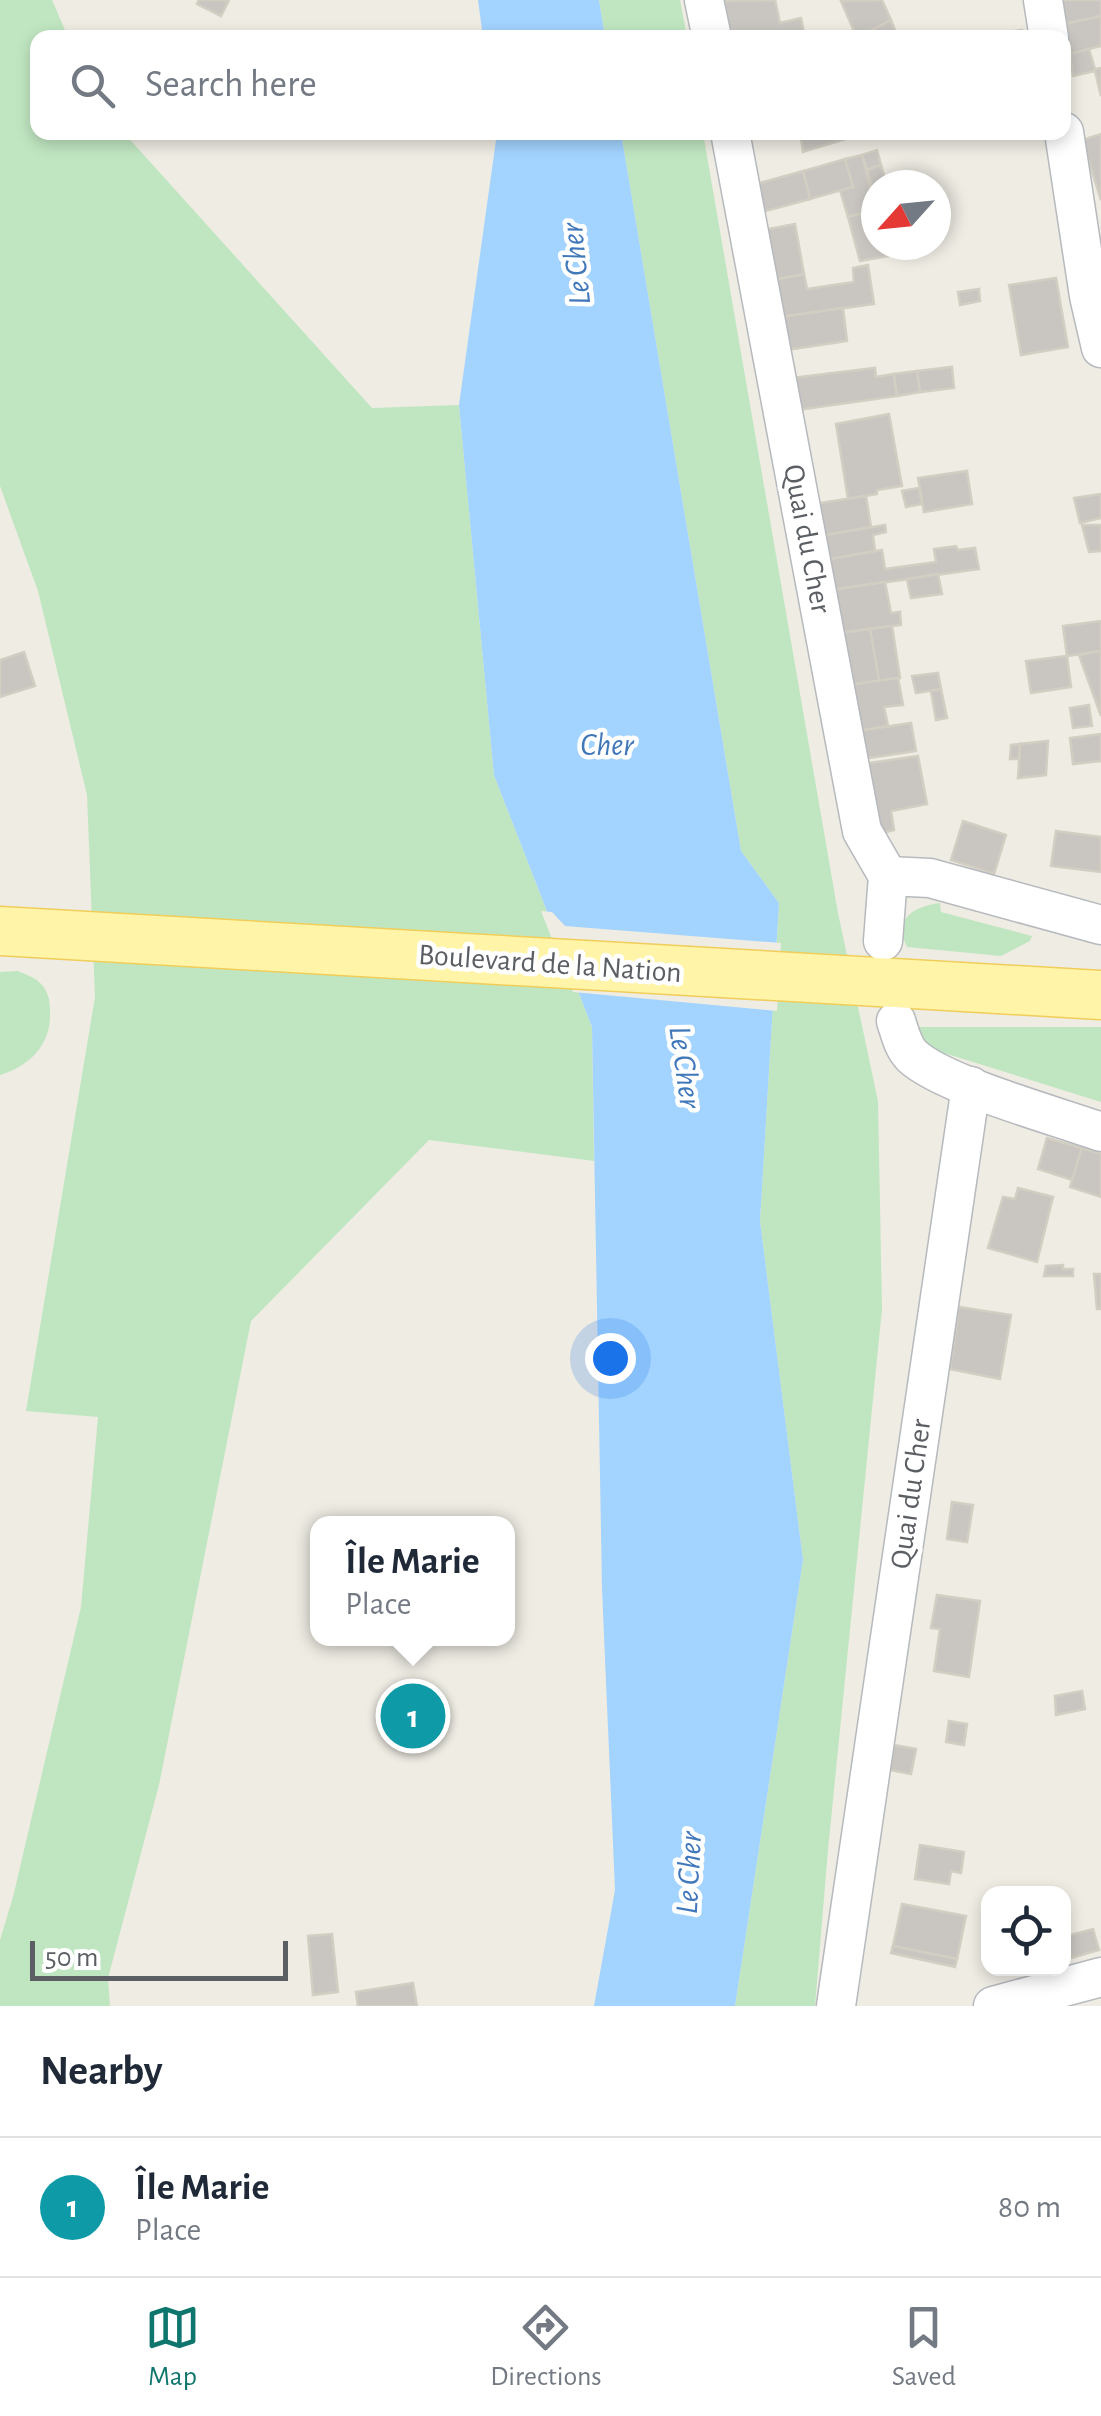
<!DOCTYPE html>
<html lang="en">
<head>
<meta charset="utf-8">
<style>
	body { margin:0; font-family:"Alegreya Sans",sans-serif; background:#f6f6f7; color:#1f2937 }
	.controls { position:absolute; right:30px; bottom:30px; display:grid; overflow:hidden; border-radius:20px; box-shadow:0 5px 15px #0003 }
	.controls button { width:90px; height:90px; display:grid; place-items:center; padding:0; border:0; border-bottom:2px solid #e0e1e3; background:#fff; color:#1f2937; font:50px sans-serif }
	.compass { position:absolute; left:861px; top:170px; width:90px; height:90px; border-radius:50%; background:#fff; box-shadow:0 5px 15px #0003; rotate:243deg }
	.scale { position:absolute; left:30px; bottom:25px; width:258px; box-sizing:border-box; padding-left:10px; border:5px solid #5b5f64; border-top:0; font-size:28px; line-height:35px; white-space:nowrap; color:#5b5f64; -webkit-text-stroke:8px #fff; paint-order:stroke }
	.you { position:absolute; left:610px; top:1358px; width:35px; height:35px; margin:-25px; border:8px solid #fff; border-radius:50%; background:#1a73e8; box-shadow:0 0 0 15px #1a73e833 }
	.badge { display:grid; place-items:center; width:65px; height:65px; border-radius:50%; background:#0f766e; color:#fff; font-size:32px; font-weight:700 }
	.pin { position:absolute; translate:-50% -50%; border:5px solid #fff; box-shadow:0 2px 10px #0006 }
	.popup { position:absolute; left:310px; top:1516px; width:205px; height:130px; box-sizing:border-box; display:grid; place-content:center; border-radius:20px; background:#fff; filter:drop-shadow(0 2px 8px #0005); font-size:32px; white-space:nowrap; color:#747a83 }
	.popup b { font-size:38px; color:#1f2937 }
	.popup::after { content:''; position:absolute; left:50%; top:100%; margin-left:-20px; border:20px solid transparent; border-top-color:#fff }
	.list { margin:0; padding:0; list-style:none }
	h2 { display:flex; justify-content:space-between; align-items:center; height:130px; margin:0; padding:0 40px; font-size:42px }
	h2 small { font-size:32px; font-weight:400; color:#747a83 }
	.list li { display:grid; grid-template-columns:65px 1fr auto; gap:30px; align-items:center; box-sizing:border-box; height:140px; padding:0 40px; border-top:2px solid #e0e1e3 }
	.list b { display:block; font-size:38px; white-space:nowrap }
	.list p { margin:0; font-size:32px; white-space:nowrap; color:#747a83 }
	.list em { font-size:32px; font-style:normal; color:#747a83 }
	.icon { flex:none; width:55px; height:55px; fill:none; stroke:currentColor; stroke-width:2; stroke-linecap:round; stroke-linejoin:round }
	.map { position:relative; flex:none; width:1101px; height:2006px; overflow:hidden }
	.search { position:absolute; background:#fff; box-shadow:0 5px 15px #0003; left:30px; right:30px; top:30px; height:110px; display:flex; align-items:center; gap:25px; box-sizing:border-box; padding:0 35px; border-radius:20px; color:#747a83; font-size:38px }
	.sheet { height:270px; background:#fff }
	nav { display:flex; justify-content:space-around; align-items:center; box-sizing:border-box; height:140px; border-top:2px solid #e0e1e3; background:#fff; font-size:28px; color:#747a83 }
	nav a { display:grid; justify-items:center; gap:5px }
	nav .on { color:#0f766e }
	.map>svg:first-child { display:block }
	.green { fill:#c0e6c1 }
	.water { fill:#a3d3ff }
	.pier { fill:#eeece3 }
	.building { fill:#c9c6c1; stroke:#d3cec2; stroke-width:2.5 }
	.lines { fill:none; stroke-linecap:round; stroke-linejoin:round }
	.minor-casing { stroke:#b6b9be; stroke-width:41 }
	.major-casing { stroke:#f1cd59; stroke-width:51 }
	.minor { stroke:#fff; stroke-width:38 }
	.major { stroke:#fff4a8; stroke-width:48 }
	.labels { text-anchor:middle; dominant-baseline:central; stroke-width:9; stroke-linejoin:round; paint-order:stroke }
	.street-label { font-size:30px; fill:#5b5f64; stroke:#fff }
	.water-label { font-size:32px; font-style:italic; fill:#4178ba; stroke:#fff }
</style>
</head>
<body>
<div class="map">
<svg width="1101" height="2006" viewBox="0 0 1101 2006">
	<rect width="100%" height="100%" fill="#eeece3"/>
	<!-- green -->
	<g class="green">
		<polygon points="0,0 52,0 68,37 38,38 38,132 124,133 372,408 459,405 494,775 592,1027 594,1161 429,1140 251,1321 159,1785 108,1978 110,2006 0,2006 0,1940 13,1897 81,1607 98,1417 26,1411 95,997 87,795 38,591 0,486"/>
		<polygon points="599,0 680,0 687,37 605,37"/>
		<polygon points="621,133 703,133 838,913 878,1101 882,1309 828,1850 815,2006 735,2006 803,1560 760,1221 779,903 741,851"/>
		<path d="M 940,903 L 941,912 L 1032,936 L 1030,941 L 1001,956 L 907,947 L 904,940 L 896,939 C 902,914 917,906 940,903 Z"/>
		<path d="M 18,971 C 24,974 34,977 39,982 C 48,990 50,1000 50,1011 C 52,1044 30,1066 0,1075 L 0,972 Z"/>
		<polygon points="917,1027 1101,1027 1101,1102 931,1049"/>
	</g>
	<!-- water -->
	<g class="water">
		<polygon points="478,0 599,0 605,37 483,37"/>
		<polygon points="497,133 621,133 741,851 779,903 760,1221 803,1560 735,2006 594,2006 615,1890 602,1588 592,1027 494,775 459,405"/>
	</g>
	<!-- pier -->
	<polygon class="pier" points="541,911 552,912 565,926 781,943 777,1011 573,992"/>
	<!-- building -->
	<g class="building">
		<polygon points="199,0 229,0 221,16 197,4"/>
		<polygon points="775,0 780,23 801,18 805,38 731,38 724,1"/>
		<polygon points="882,0 891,20 857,38 841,1"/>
		<polygon points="1060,0 1101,0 1101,16 1065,24"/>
		<polygon points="1101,16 1101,46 1070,54 1065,24"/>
		<polygon points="891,20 898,38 857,38"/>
		<polygon points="1022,30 1024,38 989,35"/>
		<polygon points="1089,49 1095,69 1101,68 1101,96 1095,71 1073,76 1070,54"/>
		<polygon points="800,132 847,132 849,138 803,152"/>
		<polygon points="1101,134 1101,200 1082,140"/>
		<polygon points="877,150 881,165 867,170 862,155"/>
		<polygon points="862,155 876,210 848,217 840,190 853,187 845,159"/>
		<polygon points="845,159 853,187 810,199 803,171"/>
		<polygon points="881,165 887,185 876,185 876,202 867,170"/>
		<polygon points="803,171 810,199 762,212 756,184"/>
		<polygon points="876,210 876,245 902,245 904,253 860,261 848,217"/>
		<polygon points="795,224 804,274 774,280 764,230"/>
		<polygon points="868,265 874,304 780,317 774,280 804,274 807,289 854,282 853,268"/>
		<polygon points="1056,278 1068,347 1021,355 1009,285"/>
		<polygon points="979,289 980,301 960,305 958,292"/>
		<polygon points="843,308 847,341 786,350 780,317"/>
		<polygon points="952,367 954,388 920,392 917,371"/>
		<polygon points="875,368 876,377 894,374 897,396 797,410 791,378"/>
		<polygon points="917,371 920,392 897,396 894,374"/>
		<polygon points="889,414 902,486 877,490 877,494 848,499 836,424"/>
		<polygon points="967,471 972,504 924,512 918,478"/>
		<polygon points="919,488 922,504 906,507 902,491"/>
		<polygon points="1101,494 1101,518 1080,523 1074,498"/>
		<polygon points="866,496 871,527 820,536 814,504"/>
		<polygon points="885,525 886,532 873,535 875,551 825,560 820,536"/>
		<polygon points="1082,525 1101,525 1101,551 1089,552"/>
		<polygon points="956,546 958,550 975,548 979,569 831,590 825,560 882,550 885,569 936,562 934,549"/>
		<polygon points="938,574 942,594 911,598 907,579"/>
		<polygon points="885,582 891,613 900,612 901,625 838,633 831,590"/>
		<polygon points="1101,621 1101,651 1067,656 1063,626"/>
		<polygon points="892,626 900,678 879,681 870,629"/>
		<polygon points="870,629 879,681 848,685 838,633"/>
		<polygon points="1101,651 1101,716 1079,655"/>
		<polygon points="24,652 35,686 0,697 0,660"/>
		<polygon points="1067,656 1071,687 1031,693 1026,661"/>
		<polygon points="938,673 941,689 916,693 912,676"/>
		<polygon points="898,678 903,705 884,707 888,726 857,731 848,685"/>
		<polygon points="941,689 947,718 936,720 931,691"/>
		<polygon points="1089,705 1092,726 1073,728 1070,708"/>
		<polygon points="911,723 916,751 862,759 857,731"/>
		<polygon points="1101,734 1101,761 1073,764 1070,738"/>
		<polygon points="1048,741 1046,775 1018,778 1020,744"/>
		<polygon points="1020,744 1019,759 1010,759 1011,745"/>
		<polygon points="918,756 927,804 891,811 894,830 878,834 863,764"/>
		<polygon points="963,821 1006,835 994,874 951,860"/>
		<polygon points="1056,831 1101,837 1101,872 1051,866"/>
		<polygon points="1047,1138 1082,1148 1072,1180 1038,1169"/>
		<polygon points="1082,1148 1101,1154 1101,1197 1070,1187"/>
		<polygon points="1018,1188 1053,1197 1037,1262 988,1248 1003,1197 1015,1199"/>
		<polygon points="1063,1265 1063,1269 1073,1269 1073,1276 1044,1276 1046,1266"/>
		<polygon points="1094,1274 1101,1274 1101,1309 1097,1309"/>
		<polygon points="959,1307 1011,1315 1000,1379 950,1369"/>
		<polygon points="952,1502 973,1505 967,1542 947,1539"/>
		<polygon points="937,1595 980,1601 969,1677 934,1671 940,1629 931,1628"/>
		<polygon points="1082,1691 1085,1709 1056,1715 1055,1696"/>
		<polygon points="949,1721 967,1724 964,1745 946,1742"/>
		<polygon points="894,1745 916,1749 911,1774 890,1770"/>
		<polygon points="920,1845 964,1852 961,1873 951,1871 949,1884 915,1879"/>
		<polygon points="902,1904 966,1916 957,1959 893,1946"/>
		<polygon points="1093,1929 1099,1950 1064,1960 1064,1937"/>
		<polygon points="332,1934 338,1992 313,1995 308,1936"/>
		<polygon points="893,1946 957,1959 955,1967 891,1953"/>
		<polygon points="413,1983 417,2006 358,2006 356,1992"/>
	</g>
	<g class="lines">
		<defs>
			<g id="minor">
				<polyline points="704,0 712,38"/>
				<polyline points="1043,0 1049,38"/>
				<polyline points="730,132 862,831 888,876 883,941"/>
				<polyline points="1064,132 1089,296 1101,348"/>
				<polyline points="888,876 930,878 1101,925"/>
				<path d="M 896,1021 C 900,1033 903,1047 912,1056 C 943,1085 1057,1116 1101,1132"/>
				<polyline points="836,2006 971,1086"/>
				<polyline points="993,2006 1101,1977"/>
			</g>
			<polyline id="major" points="0,931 1101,995"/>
		</defs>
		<!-- minor casing -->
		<use href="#minor" class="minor-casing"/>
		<!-- major casing -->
		<use href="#major" class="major-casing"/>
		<!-- minor -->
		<use href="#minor" class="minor"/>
		<!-- major -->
		<use href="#major" class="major"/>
	</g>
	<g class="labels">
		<!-- street labels -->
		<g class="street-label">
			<text transform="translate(807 539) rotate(79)">Quai du Cher</text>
			<text transform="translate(550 964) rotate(4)">Boulevard de la Nation</text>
			<text transform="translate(911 1494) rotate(-82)">Quai du Cher</text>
		</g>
		<!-- water labels -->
		<g class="water-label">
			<text transform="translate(576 264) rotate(-96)">Le Cher</text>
			<text x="607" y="745">Cher</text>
			<text transform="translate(685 1067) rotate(82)">Le Cher</text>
			<text transform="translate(689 1873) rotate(-87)">Le Cher</text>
		</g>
	</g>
</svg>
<div class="controls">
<button><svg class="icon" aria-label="locate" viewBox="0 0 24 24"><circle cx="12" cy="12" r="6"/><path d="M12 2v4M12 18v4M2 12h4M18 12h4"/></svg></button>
</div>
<svg class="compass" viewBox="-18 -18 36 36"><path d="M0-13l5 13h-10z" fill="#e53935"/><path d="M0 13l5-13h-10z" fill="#747a83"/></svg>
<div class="scale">50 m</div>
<div class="you"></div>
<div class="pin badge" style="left:413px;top:1716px;background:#0f9aa8">1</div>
<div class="popup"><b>Île Marie</b>Place</div>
<div class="search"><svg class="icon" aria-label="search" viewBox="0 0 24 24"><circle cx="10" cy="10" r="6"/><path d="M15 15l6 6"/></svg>Search here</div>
</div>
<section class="sheet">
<h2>Nearby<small></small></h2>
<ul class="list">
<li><span class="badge" style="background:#0f9aa8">1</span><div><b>Île Marie</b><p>Place</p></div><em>80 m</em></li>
</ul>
</section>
<nav>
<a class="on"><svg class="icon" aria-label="map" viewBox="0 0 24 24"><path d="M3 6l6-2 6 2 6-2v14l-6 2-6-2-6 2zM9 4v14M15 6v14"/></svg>Map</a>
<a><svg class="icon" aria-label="directions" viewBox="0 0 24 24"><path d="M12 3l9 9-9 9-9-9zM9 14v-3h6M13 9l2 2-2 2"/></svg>Directions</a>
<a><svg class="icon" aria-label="saved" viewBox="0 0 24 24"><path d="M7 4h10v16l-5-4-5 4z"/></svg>Saved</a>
</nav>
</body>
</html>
